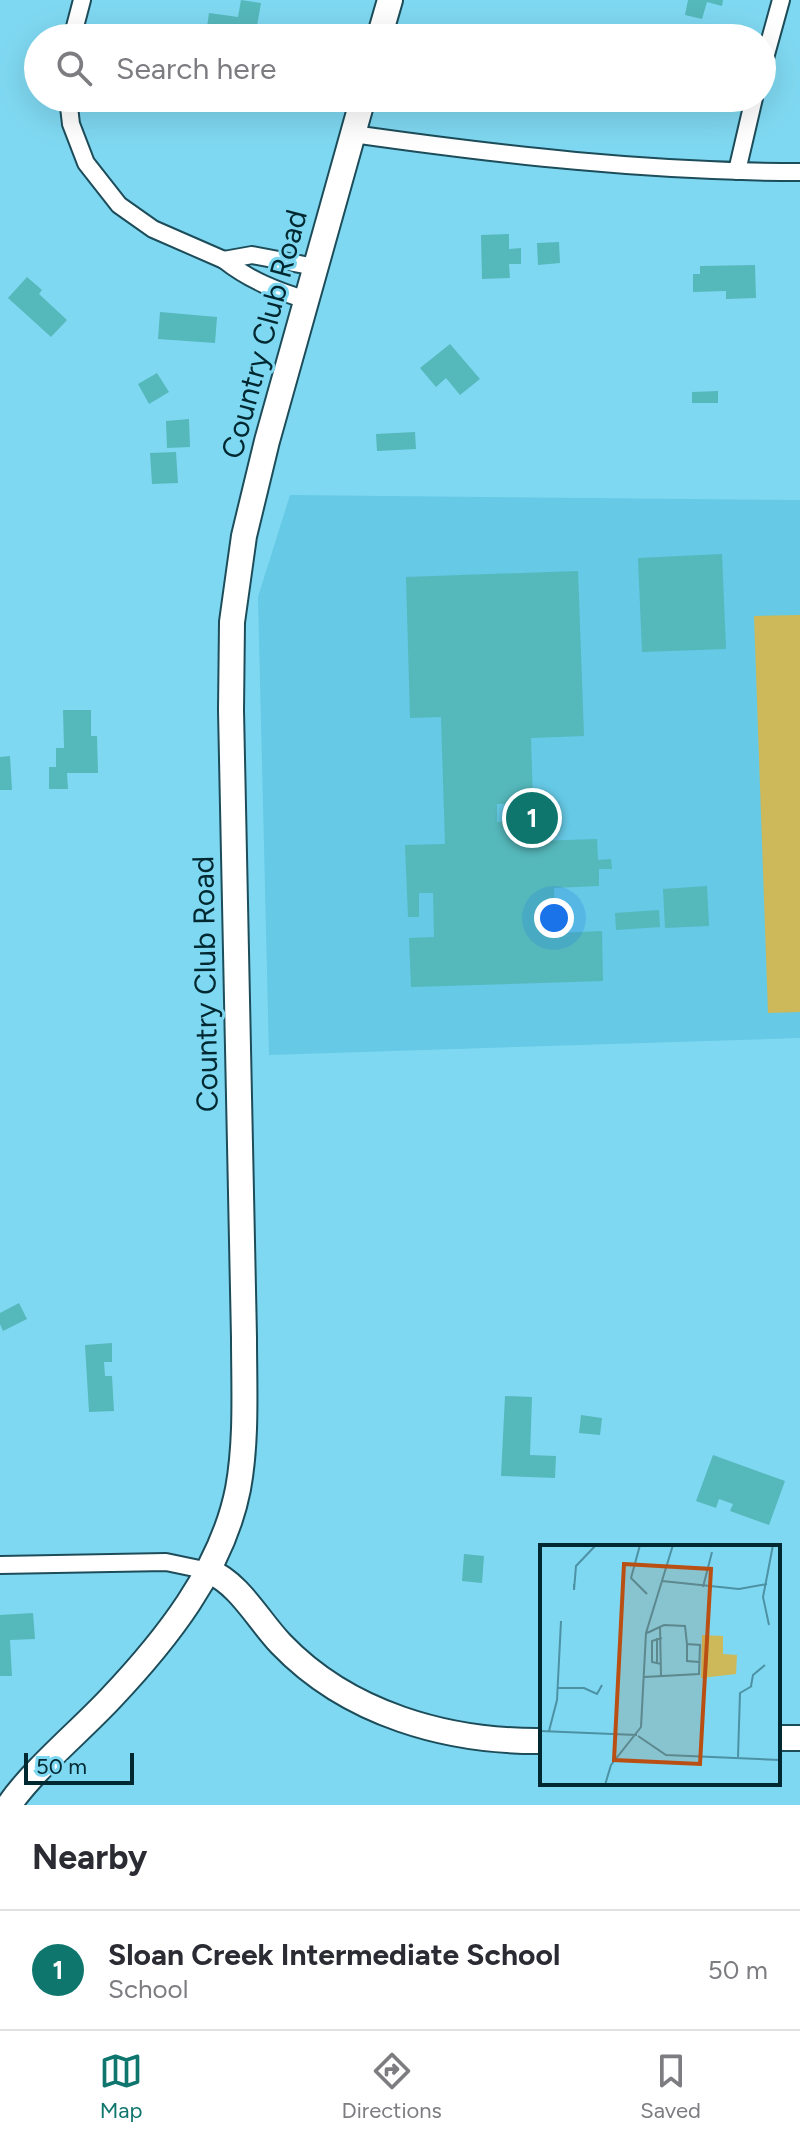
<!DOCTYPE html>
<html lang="en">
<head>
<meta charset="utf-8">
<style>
	body { margin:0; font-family:Figtree,sans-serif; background:#f2f2f3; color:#2b2b33 }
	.scale { position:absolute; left:24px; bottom:20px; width:110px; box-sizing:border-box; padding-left:8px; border:4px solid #002831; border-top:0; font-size:22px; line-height:28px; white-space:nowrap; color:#002831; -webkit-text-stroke:6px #7fd8f1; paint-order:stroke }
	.you { position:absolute; left:554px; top:918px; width:28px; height:28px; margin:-20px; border:6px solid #fff; border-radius:50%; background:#1a73e8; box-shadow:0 0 0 12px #1a73e833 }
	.badge { display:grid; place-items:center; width:52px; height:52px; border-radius:50%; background:#0f766e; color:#fff; font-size:26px; font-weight:700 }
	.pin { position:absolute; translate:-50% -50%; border:4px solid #fff; box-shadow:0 2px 8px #0006 }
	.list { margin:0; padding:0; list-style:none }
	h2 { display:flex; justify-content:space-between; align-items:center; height:104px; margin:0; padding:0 32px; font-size:34px }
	h2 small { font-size:26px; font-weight:400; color:#7c7c81 }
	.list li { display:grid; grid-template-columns:52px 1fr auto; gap:24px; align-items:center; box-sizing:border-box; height:120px; padding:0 32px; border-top:2px solid #e1e1e2 }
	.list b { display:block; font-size:30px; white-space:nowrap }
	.list p { margin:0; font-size:26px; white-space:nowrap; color:#7c7c81 }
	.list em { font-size:26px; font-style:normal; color:#7c7c81 }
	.icon { flex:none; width:44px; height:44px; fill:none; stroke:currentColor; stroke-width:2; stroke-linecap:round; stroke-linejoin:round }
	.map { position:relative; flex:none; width:800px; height:1805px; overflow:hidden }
	.search { position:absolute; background:#fff; box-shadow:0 8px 32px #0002; left:24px; right:24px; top:24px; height:88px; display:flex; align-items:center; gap:20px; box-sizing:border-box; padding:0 28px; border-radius:44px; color:#7c7c81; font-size:30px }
	.sheet { height:224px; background:#fff }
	nav { display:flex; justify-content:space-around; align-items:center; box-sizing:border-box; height:112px; border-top:2px solid #e1e1e2; background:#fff; font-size:22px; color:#7c7c81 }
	nav a { display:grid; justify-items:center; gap:4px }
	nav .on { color:#0f766e }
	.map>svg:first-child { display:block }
	.built { fill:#66c9e5 }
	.green { fill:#cdb959 }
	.building { fill:#55b8bb }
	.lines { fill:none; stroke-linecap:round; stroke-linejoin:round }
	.minor-casing { stroke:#1d4d5a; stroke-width:20 }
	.secondary-casing { stroke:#1d4d5a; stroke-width:28 }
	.minor { stroke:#fff; stroke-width:16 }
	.secondary { stroke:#fff; stroke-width:24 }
	.labels { text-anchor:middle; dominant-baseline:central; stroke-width:6; stroke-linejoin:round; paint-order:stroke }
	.street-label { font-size:30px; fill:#002831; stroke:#7fd8f1 }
	.inset-road { fill:none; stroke:#4c92a4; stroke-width:2 }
	.view { fill:#ba4f13; fill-opacity:0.15; stroke:#ba4f13; stroke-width:4 }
	.inset-edge { fill:none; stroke:#002831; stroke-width:4 }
</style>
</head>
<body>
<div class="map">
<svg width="800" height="1805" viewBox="0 0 800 1805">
	<rect width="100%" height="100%" fill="#7fd8f1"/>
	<!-- built -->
	<polygon class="built" points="290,495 800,500 800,1038 269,1055 258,597"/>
	<!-- green -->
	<polygon class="green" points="800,615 800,1012 768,1013 754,616"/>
	<!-- building -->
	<g class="building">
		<polygon points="241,0 261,3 256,32 232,28 230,37 206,34 209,13 238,17"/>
		<polygon points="688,0 723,0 722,6 707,2 702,19 685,15"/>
		<polygon points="638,98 695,98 693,108 673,105 672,109 637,102"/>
		<polygon points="509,234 509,249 521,248 521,264 509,264 510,278 482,279 481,235"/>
		<polygon points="559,242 560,263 538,265 537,243"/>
		<polygon points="755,265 756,298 726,299 726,291 693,292 693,274 700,274 700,266"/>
		<polygon points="27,277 42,290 39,294 67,320 51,337 8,298"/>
		<polygon points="160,312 217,317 215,343 158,339"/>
		<polygon points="450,344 480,379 460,395 446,378 436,387 420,368"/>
		<polygon points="157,373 169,392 149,404 138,384"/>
		<polygon points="718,391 718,403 692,403 692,392"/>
		<polygon points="189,419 190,447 167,448 166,421"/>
		<polygon points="415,432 416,449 377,451 376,434"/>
		<polygon points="176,452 178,483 152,484 150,453"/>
		<polygon points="722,554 726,649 642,652 638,558"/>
		<polygon points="578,571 584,736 531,738 533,803 497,804 497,822 535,820 536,841 597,839 598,860 611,859 612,869 599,869 599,886 554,888 556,933 602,931 603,981 411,987 409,938 434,937 433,893 419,893 419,917 408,917 405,845 445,844 441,717 410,718 406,577"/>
		<polygon points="63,710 91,710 91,736 97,736 98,773 67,773 68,789 49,789 49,767 56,767 56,748 64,748"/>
		<polygon points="10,756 12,790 0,790 0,757"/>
		<polygon points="707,886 709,926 665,928 663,889"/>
		<polygon points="659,910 660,927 616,930 615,913"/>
		<polygon points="19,1303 27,1319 3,1331 0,1324 0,1313"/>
		<polygon points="112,1343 112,1362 104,1362 105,1376 112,1376 114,1411 89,1412 85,1345"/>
		<polygon points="505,1396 532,1397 530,1455 556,1456 555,1478 501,1476"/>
		<polygon points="581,1415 602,1418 600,1435 579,1433"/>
		<polygon points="713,1455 785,1481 769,1525 730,1511 733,1504 719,1499 716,1508 696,1501"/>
		<polygon points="464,1554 484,1556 482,1583 462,1581"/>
		<polygon points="33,1613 35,1639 10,1640 12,1676 0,1676 0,1615"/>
	</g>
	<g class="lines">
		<defs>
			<g id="minor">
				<polyline points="72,38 82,0"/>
				<polyline points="762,69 781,0"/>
				<polyline points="68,98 71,124 86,163 119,205 153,229 224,260"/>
				<path d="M 353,134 C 501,155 650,172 800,172"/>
				<polyline points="737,171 754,98"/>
				<path d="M 307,300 C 277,291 249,280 224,260 L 252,255 L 315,267"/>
				<polyline points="0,1565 166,1562 209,1571"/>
			</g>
			<g id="secondary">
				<polyline points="379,38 390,0"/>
				<path d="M 209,1571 C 240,1584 258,1620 281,1644 C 348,1714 447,1742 542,1741"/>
				<polyline points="778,1738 800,1738"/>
				<path d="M 9,1805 C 33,1770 79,1732 110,1699 C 165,1641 222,1570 238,1489 C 247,1440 244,1387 244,1338 L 231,710 L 232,622 L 244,536 L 267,441 L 363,98"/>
			</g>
		</defs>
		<!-- minor casing -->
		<use href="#minor" class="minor-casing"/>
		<!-- secondary casing -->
		<use href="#secondary" class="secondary-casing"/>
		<!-- minor -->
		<use href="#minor" class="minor"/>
		<!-- secondary -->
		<use href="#secondary" class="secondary"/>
	</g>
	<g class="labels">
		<!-- street labels -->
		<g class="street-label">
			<text transform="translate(264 334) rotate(-75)">Country Club Road</text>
			<text transform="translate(205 984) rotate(-91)">Country Club Road</text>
		</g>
	</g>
	<!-- overview -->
	<g transform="translate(540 1545)">
		<rect width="240" height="240" fill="#7fd8f1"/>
		<path d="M 162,90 L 183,91 L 183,109 L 197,110 L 196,129 L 161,133 Z" fill="#cdb959"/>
		<path class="inset-road" d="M 100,0 L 91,33 L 107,49M 122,36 L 199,44 L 227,39M 34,39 L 34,45 L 36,21 L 56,0M 163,42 L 172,7M 229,80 L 223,52 L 233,0M 120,82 L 121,132M 147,99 L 147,116 L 159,117M 117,119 L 117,93M 121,119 L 112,117 L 112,96 L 122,93M 104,132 L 159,129 L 160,100 L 147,99 L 145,81 L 124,80 L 107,88M 211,141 L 213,130 L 225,120M 18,143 L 44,143 L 57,149 L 62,140M 0,186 L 97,190M 9,186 L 17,155 L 21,76M 98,191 L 126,210 L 240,215M 198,212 L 200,148 L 212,141M 65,240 L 71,220 L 101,182 L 106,88 L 133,0"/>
		<path class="view" d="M 84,19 L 171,24 L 160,219 L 74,215 Z"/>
		<rect width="240" height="240" class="inset-edge"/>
	</g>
</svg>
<div class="scale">50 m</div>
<div class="you"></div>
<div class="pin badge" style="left:532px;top:818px">1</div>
<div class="search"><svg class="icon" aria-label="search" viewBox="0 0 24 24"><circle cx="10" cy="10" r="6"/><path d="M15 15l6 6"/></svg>Search here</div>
</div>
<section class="sheet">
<h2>Nearby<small></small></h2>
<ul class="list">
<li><span class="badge">1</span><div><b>Sloan Creek Intermediate School</b><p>School</p></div><em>50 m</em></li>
</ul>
</section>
<nav>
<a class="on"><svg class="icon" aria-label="map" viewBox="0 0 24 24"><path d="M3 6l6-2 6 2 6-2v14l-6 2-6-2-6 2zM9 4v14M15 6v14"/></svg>Map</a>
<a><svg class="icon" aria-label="directions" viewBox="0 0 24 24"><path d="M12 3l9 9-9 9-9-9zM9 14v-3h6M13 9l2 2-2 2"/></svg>Directions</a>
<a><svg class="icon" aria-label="saved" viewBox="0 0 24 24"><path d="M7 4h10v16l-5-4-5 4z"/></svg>Saved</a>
</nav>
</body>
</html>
